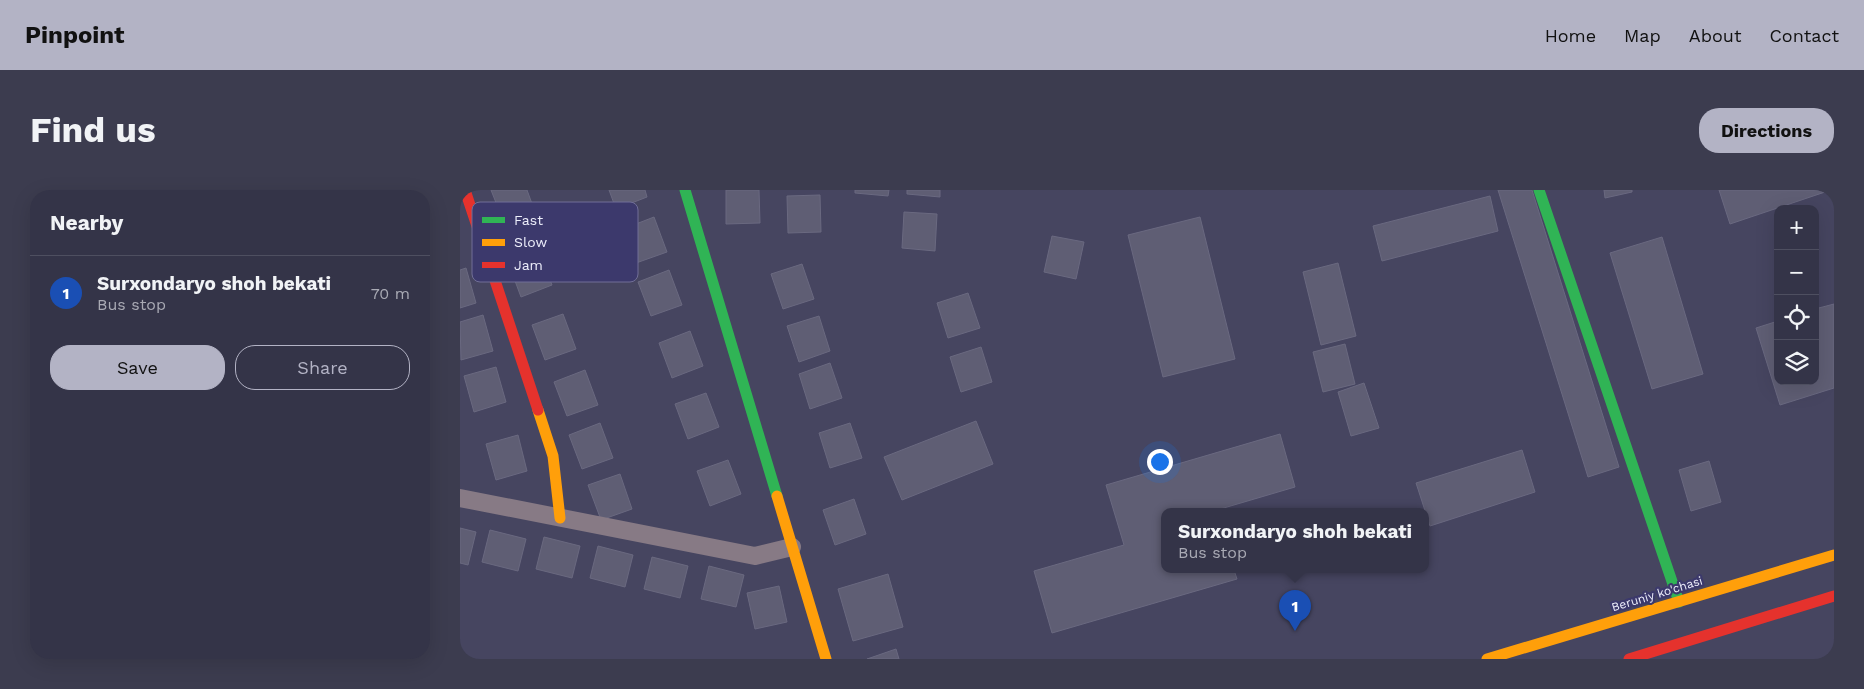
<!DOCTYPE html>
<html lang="en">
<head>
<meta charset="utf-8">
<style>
	body { margin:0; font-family:"Work Sans",sans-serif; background:#3c3c4f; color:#f1f3f6 }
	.controls { position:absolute; right:15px; top:15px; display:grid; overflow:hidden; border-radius:10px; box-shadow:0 5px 20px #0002 }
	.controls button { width:45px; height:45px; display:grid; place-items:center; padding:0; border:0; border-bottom:1px solid #4e4f60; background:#343448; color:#f1f3f6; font:25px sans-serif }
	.you { position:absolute; left:699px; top:271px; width:18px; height:18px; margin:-12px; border:4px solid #fff; border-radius:50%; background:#1a73e8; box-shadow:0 0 0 8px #1a73e833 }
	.badge { display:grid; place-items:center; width:32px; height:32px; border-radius:50%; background:#b3b3c5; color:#fff; font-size:16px; font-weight:700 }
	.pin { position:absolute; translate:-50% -41px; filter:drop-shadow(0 1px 2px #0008) }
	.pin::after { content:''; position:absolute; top:26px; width:18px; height:15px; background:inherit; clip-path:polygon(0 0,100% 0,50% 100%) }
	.popup { position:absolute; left:701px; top:318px; width:268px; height:65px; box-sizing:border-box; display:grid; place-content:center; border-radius:10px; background:#343448; filter:drop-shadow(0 1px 4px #0005); font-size:16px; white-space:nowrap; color:#a9aab4 }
	.popup b { font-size:19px; color:#f1f3f6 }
	.popup::after { content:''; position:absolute; left:50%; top:100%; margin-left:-10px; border:10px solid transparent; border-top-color:#343448 }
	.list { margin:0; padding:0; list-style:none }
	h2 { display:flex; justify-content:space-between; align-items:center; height:65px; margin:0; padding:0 20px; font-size:21px }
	h2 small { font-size:16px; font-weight:400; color:#a9aab4 }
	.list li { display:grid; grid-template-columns:32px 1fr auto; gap:15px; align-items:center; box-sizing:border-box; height:75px; padding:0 20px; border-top:1px solid #4e4f60 }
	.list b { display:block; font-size:19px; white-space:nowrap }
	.list p { margin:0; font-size:16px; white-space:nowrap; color:#a9aab4 }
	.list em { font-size:16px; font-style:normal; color:#a9aab4 }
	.actions { display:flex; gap:10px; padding:15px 20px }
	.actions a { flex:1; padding:11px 0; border:1px solid #b3b3c5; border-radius:20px; text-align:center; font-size:18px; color:#b3b3c5 }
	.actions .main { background:#b3b3c5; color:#111 }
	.icon { flex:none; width:28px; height:28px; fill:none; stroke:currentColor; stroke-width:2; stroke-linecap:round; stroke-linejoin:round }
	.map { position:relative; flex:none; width:1374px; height:469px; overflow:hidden; border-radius:20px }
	header { display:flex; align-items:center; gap:30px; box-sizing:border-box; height:70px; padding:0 25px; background:#b3b3c5; color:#111 }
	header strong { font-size:24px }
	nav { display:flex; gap:28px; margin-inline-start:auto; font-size:18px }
	.intro { display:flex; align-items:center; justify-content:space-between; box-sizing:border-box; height:120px; padding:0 30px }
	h1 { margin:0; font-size:35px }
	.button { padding:12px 22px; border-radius:20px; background:#b3b3c5; color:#111; font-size:18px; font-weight:700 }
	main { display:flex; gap:30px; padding:0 30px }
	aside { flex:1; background:#343448; border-radius:20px; box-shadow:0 5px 20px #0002 }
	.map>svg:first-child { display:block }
	.building { fill:#5f5e74; stroke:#6a6980 }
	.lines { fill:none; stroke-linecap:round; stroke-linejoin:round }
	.street { stroke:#877a85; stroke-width:18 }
	.fast { stroke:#30b455; stroke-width:11 }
	.slow { stroke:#ff9f0a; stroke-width:11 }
	.jam { stroke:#e5322d; stroke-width:11 }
	.labels { text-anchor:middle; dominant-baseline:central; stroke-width:4.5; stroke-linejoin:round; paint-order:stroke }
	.street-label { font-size:12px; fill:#edeefb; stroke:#3c396c }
	.key { fill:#3c396c; stroke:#716f97; stroke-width:1 }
	.key-label { font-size:14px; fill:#edeefb }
</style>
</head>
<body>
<header>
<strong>Pinpoint</strong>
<nav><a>Home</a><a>Map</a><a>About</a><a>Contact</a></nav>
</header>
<div class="intro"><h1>Find us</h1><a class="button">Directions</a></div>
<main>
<aside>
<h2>Nearby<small></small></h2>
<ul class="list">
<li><span class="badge" style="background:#1a4fb4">1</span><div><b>Surxondaryo shoh bekati</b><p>Bus stop</p></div><em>70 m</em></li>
</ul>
<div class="actions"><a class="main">Save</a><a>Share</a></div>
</aside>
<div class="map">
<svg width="1374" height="469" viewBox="0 0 1374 469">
	<rect width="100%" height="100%" fill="#464560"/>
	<!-- building -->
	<g class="building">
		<polygon points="31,0 67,0 75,22 44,33"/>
		<polygon points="149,0 185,0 187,7 156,19"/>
		<polygon points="266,0 299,0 300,33 266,34"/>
		<polygon points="395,0 429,0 428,6 395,3"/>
		<polygon points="447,0 480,0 480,7 447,4"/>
		<polygon points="1038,0 1072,0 1159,277 1128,287"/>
		<polygon points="1144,0 1172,0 1172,2 1145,8"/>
		<polygon points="1259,0 1371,0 1270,34"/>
		<polygon points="360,5 361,42 328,43 327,6"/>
		<polygon points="1030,6 1038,41 922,71 913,36"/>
		<polygon points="444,22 477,24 475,61 442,58"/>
		<polygon points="194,27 207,62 176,73 163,39"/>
		<polygon points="740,27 775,169 703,187 668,45"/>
		<polygon points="592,46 624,52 616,89 584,82"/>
		<polygon points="1202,47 1243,184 1192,199 1150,63"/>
		<polygon points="79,61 92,95 61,107 48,72"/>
		<polygon points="878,73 896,146 861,155 843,82"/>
		<polygon points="342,74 354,109 323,119 311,84"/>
		<polygon points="6,78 16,113 0,118 0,80"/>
		<polygon points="209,80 222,115 191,126 178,92"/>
		<polygon points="508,103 520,138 488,148 477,113"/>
		<polygon points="1374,114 1374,198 1320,215 1296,138 1318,131 1318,191 1355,191 1355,119"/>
		<polygon points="103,124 116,159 85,170 72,135"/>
		<polygon points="23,125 33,161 1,170 0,132"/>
		<polygon points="359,126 370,161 339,172 327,136"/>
		<polygon points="230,141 243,176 212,188 199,153"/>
		<polygon points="885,154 895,194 863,202 853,162"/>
		<polygon points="521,157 532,192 501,202 490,167"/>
		<polygon points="370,173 382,208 350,219 339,184"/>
		<polygon points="36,177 46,212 14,222 4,186"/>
		<polygon points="125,180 138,215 107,226 94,192"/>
		<polygon points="904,193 919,238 891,246 878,202"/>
		<polygon points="246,203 259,237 228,249 215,214"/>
		<polygon points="516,231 533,274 442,310 424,267"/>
		<polygon points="140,233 153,268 122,279 109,245"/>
		<polygon points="390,233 402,268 370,278 359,243"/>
		<polygon points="820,244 835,297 757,320 758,322 705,322 705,380 774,380 777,389 592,443 574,381 664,355 646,295"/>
		<polygon points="58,245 67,281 36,290 26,254"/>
		<polygon points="1062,260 1075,302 970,336 956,293"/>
		<polygon points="268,270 281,304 250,316 237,281"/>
		<polygon points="1249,271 1261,312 1231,321 1219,280"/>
		<polygon points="160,284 172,319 141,330 128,295"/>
		<polygon points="394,309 406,344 375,355 363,320"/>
		<polygon points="0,338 16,342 8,375 0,373"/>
		<polygon points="30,340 66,349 58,381 22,372"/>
		<polygon points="84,347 120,356 112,388 76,379"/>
		<polygon points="138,356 173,365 165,397 130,388"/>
		<polygon points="192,367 228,376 220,408 184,399"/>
		<polygon points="249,376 284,385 276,417 241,409"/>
		<polygon points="428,384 443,437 393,451 378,399"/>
		<polygon points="319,396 327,432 295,439 287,403"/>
		<polygon points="436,459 439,469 407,469"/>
	</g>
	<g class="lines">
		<!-- street -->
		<polyline class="street" points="0,308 295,366 332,357"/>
		<!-- fast -->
		<g class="fast">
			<polyline points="225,0 317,306"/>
			<polyline points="1079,0 1219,412"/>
		</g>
		<!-- slow -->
		<g class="slow">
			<polyline points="78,220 93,266 100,328"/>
			<polyline points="317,306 366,469"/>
			<polyline points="1027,469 1374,365"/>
		</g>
		<!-- jam -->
		<g class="jam">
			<polyline points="5,0 78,220"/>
			<polyline points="1169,469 1374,406"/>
		</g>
	</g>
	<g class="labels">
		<!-- street labels -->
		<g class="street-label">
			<text transform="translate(1197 404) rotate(-17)">Beruniy ko'chasi</text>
		</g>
	</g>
	<!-- legend -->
	<rect x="12" y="12" width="166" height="80" rx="8" class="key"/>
	<rect x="22" y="27" width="23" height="6" fill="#30b455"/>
	<rect x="22" y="49" width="23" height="7" fill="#ff9f0a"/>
	<rect x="22" y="72" width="23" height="6" fill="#e5322d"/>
	<g class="key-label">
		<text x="54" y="35">Fast</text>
		<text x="54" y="57">Slow</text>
		<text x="54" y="80">Jam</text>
	</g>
</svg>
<div class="controls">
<button>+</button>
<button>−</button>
<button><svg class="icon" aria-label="locate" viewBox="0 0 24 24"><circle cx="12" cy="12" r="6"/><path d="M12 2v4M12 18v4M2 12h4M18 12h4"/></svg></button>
<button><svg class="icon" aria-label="layers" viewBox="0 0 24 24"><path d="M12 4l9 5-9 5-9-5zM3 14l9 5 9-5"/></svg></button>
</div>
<div class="you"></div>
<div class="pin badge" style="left:835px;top:441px;background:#1a4fb4">1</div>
<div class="popup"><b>Surxondaryo shoh bekati</b>Bus stop</div>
</div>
</main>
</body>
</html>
